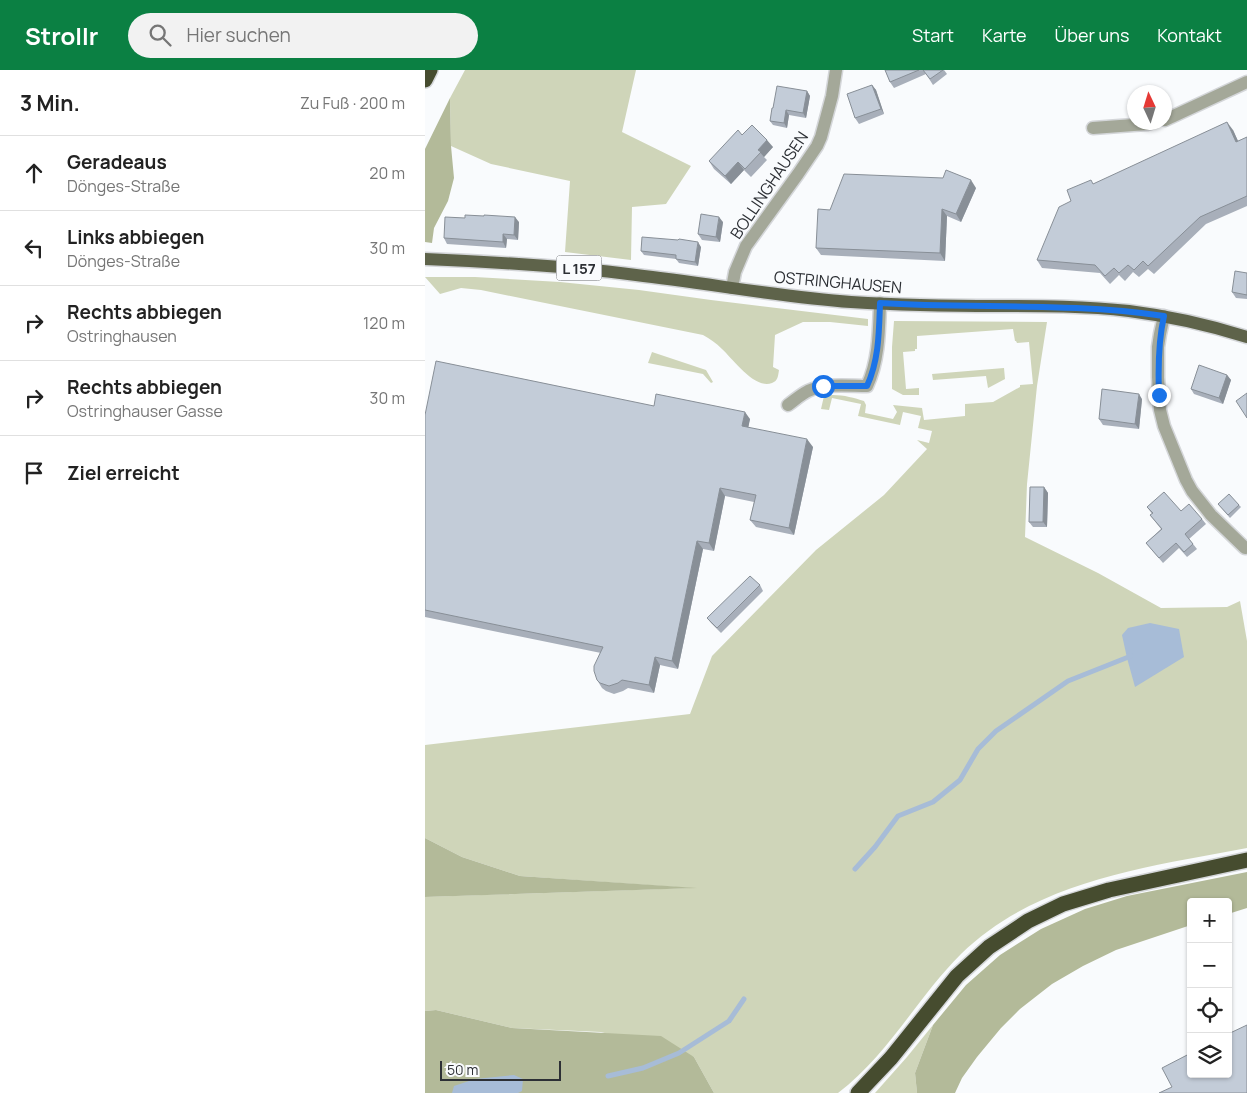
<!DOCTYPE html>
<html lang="de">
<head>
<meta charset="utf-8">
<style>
	body { margin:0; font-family:Manrope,sans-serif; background:#f2f2f2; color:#222 }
	.controls { position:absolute; right:15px; bottom:15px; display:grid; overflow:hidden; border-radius:5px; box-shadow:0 1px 4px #0004 }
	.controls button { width:45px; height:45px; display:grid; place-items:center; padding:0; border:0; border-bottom:1px solid #e0e0e0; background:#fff; color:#222; font:25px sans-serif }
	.compass { position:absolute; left:702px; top:15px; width:45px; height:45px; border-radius:50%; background:#fff; box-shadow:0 1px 4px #0004; rotate:356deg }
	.scale { position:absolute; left:15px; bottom:12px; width:121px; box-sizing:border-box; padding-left:5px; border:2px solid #2d3035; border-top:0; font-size:14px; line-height:18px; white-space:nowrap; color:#2d3035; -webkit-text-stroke:4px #f9fbfd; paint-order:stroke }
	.stop { position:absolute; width:15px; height:15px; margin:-11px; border:4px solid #1a73e8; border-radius:50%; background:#fff }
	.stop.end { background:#1a73e8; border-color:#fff; box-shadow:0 1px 5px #0008 }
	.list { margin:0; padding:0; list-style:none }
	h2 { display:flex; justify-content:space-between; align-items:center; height:65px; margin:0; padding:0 20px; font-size:21px }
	h2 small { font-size:16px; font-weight:400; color:#767676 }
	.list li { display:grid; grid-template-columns:32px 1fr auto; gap:15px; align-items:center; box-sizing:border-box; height:75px; padding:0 20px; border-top:1px solid #e0e0e0 }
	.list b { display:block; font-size:19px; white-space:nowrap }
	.list p { margin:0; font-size:16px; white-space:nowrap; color:#767676 }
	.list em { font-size:16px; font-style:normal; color:#767676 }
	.icon { flex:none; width:28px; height:28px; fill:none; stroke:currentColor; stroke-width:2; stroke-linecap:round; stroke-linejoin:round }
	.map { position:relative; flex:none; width:822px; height:1023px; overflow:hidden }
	header { display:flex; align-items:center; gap:30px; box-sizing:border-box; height:70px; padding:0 25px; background:#0b8043; color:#fff }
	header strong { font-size:24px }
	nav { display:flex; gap:28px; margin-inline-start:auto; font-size:18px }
	.search { width:350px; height:45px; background:#f2f2f2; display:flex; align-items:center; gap:12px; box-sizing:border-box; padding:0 18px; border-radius:28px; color:#767676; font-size:19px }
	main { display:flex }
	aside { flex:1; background:#fff }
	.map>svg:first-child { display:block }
	.green { fill:#cfd5b9 }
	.forest { fill:#b3ba99 }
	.water { fill:#a7bcd7 }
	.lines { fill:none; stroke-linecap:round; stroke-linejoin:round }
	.stream { stroke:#a7bcd7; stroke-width:5 }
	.minor-casing { stroke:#d4d6d9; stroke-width:15 }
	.major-casing { stroke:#d4d6d9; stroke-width:15 }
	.highway-casing { stroke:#d4d6d9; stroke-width:18 }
	.minor { stroke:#a4a899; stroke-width:12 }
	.major { stroke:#5e634a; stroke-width:12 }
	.highway { stroke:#464c2f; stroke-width:15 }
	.wall { fill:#a8afba }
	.shaded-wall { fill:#888f97 }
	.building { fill:#c3ccd8; stroke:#888f97 }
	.route { stroke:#1a73e8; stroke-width:6 }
	.labels { text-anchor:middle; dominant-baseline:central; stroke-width:4; stroke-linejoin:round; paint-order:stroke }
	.shield { fill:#f9fbfd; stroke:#6a6d71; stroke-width:1 }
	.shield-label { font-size:15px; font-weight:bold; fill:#2d3035 }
	.street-label { font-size:16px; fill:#2d3035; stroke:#f9fbfd }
</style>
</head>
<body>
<header>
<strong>Strollr</strong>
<div class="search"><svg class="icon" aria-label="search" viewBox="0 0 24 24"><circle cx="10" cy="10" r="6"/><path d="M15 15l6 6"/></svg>Hier suchen</div>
<nav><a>Start</a><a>Karte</a><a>Über uns</a><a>Kontakt</a></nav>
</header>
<main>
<aside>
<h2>3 Min.<small>Zu Fuß · 200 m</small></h2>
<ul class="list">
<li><svg class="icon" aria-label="ahead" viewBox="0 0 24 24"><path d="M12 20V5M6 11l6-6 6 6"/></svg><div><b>Geradeaus</b><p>Dönges-Straße</p></div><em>20 m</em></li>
<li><svg class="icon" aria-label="left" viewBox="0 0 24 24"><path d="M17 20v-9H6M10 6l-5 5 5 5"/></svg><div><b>Links abbiegen</b><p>Dönges-Straße</p></div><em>30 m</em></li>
<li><svg class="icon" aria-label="right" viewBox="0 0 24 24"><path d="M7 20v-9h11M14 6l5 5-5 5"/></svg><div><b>Rechts abbiegen</b><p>Ostringhausen</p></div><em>120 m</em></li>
<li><svg class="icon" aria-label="right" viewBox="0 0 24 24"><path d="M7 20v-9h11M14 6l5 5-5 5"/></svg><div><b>Rechts abbiegen</b><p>Ostringhauser Gasse</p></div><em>30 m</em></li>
<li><svg class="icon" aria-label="arrive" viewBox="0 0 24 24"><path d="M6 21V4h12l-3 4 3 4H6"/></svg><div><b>Ziel erreicht</b></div></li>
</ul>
</aside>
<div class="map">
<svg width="822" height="1023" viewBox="0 0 822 1023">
	<rect width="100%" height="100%" fill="#f9fbfd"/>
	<!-- green -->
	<g class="green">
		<polygon points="40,0 211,0 197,62 266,96 241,134 207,137 206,190 140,182 145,111 66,94 26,76 25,28"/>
		<path d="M 0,207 L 50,207 L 135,212 L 214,220 L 286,230 L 443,249 L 443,256 L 405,252 L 378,252 L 350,265 L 348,297 L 354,300 C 353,306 353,311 347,313 C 330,320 308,289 297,279 C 291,273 285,269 278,265 L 56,220 L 36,218 L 15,224 Z"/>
		<path d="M 469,251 L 622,252 L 612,316 L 602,414 L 600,467 L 673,503 L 736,538 L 802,537 L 815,531 L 822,571 L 822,778 C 722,797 612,810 536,884 C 492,928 463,985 413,1023 L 289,1023 L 269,987 L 176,962 L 87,958 L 11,940 L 0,941 L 0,827 L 265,818 L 95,806 L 37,787 L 0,768 L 0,675 L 265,644 L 287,586 L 391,480 L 459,425 L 502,379 L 492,370 L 504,373 L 507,361 L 493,358 L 496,346 L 478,342 L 475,355 L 433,346 L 436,334 L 407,328 L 404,340 L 396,339 L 399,326 C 411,323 427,327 439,331 L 441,335 L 440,343 L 468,349 L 472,342 L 468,335 L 497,338 L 499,350 L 540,346 L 540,334 L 568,332 L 595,317 L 595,315 L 608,314 L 604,272 L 592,273 L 591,271 L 590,271 L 588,259 L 492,266 L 492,279 L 490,279 L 490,281 L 478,282 L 481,319 L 494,318 L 494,325 L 478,325 L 467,319 L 467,277 Z"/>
		<polygon points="227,282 281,300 288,312 286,313 278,304 223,293"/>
		<polygon points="579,298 580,309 565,317 563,318 561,306 508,310 507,304"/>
		<polygon points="508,955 490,1003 492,1023 450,1023 482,987"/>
	</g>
	<!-- forest -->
	<g class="forest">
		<polygon points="25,28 26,76 29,108 23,131 9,158 7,173 0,172 0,79"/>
		<polygon points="0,768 37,787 95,806 272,818 0,827"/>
		<polygon points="822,802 822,838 803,844 803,832 766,832 766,855 691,880 658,896 627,914 595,939 576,958 552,987 537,1008 530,1023 492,1023 490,1003 508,955 541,915 575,885 616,859 660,839 702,826"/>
		<polygon points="11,940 87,958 236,966 269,987 289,1023 0,1023 0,941"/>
	</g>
	<!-- water -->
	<g class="water">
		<polygon points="725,553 754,559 759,587 710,617 702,588 697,565 703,558"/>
		<polygon points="89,1005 98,1009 97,1021 93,1023 27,1023 29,1016 50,1009"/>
	</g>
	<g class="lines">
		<!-- stream -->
		<g class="stream">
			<polyline points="430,799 450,777 473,746 508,732 535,710 553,679 571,661 643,611 706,586"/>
			<polyline points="183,1006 218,998 254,983 304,951 319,929"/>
		</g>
		<defs>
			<g id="minor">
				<polyline points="740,50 822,12"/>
				<polyline points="668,58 722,54 729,52"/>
				<polyline points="307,218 310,202 321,176 373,104 392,76 396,67 407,26 411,0"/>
				<polyline points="739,246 735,264 733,277 733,307 735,340 739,356 761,410 767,421 786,445 820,478"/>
				<path d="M 363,335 C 370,330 375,325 383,321 C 400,313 423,316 442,316 C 454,290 454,262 455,233"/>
			</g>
			<path id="major" d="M 0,189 C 71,192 141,196 211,205 C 283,213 354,227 426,232 C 475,235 523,236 572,236 C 616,236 661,236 704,241 C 744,246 784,255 822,267"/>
			<g id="highway">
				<polyline points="0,10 5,0"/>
				<polyline points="433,1023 466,988 532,906 564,877 603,851 638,834 684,820 822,790"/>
			</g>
		</defs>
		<!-- minor casing -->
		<use href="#minor" class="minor-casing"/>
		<!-- major casing -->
		<use href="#major" class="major-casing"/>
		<!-- highway casing -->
		<use href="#highway" class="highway-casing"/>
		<!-- minor -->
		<use href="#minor" class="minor"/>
		<!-- major -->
		<use href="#major" class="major"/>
		<!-- highway -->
		<use href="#highway" class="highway"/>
	</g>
	<!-- wall -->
	<g class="wall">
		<polygon points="460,0 519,0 522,4 508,15 501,4 469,18 465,12"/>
		<polygon points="447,15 451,20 459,44 434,54 430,48"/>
		<polygon points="382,21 385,26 381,48 364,45 362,58 348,55 345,51 348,38"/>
		<polygon points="808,60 813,71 822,67 822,136 781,154 729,204 723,199 714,207 708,202 700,211 694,205 685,214 675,203 617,198 612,190 646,131 668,114"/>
		<polygon points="317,65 348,77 339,87 342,90 326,107 319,100 306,114 289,99 284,91"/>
		<polygon points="551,118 536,152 522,146 520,191 396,185 391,178 405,140"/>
		<polygon points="94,152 93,170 82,169 81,178 22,174 19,168"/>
		<polygon points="298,152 295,172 277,170 273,164"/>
		<polygon points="276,177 273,196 254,193 251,189 219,185 216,181"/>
		<polygon points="822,203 822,229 811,228 807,222"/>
		<polygon points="802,305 806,310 798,334 769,324 766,319"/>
		<polygon points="717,329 714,359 678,355 674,349"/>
		<polygon points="229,336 325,349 323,357 388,377 369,465 331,457 325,450 329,432 300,426 289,481 278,479 253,599 235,595 229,623 203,618 198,621 189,624 181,621 177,618 172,610 176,583 0,547 0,345"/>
		<polygon points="619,417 623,423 622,457 608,457 604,452"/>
		<polygon points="793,434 814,435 816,437 805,448"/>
		<polygon points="722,437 756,441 777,449 781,454 764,469 772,479 762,487 754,478 738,493 721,473 736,459 725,445 727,444"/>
		<polygon points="335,515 338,521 296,563 286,553 282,548"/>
	</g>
	<!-- shaded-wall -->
	<g class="shaded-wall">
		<polygon points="447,15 451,20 459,44 456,39"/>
		<polygon points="382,21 385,26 381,48 378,43"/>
		<polygon points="361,40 364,45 362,58 359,53"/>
		<polygon points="802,52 808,60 817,80 811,72"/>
		<polygon points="342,70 348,77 339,87 333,80"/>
		<polygon points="313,92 319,100 306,114 300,106"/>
		<polygon points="546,110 551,118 536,152 531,144"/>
		<polygon points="517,139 522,146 520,191 515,183"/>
		<polygon points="90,147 94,152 93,170 89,165"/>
		<polygon points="294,147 298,152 295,172 291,167"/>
		<polygon points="78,164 82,169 81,178 78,172"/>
		<polygon points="273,172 276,177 273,196 270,192"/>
		<polygon points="802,305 806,310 798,334 794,328"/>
		<polygon points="714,324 717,329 714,359 710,354"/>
		<polygon points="320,342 325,349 322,364 317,356"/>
		<polygon points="382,369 388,377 369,465 364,458"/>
		<polygon points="619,417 623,423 622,457 618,452"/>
		<polygon points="295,418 300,426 289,481 284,473"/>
		<polygon points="272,471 278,479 253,599 247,591"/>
		<polygon points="230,587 235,595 229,623 224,615"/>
	</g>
	<!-- building -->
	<g class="building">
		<polygon points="460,0 494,0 465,12"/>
		<polygon points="498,0 518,0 505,9"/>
		<polygon points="447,15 456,39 430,48 422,24"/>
		<polygon points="352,16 382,21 378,43 361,40 359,53 345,51 347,38 348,38"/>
		<polygon points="802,52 811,72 822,67 822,126 775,147 723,196 718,191 709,200 703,195 694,203 689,198 680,206 670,195 612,190 634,137 646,131 642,120 666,110 668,114"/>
		<polygon points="327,55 342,70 333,80 336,82 320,99 313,92 300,106 284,91 313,60 317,65"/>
		<polygon points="521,100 546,110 531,144 517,139 515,183 391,178 393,139 405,140 419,104 518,108"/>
		<polygon points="276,144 294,147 291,167 273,164"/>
		<polygon points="40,145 59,146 59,145 90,147 89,165 78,164 78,172 19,168 20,147 40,148"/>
		<polygon points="217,167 253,170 254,169 273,172 270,192 251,189 251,185 216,181"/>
		<polygon points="810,201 822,203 822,225 807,222"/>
		<polygon points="11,291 229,336 231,324 320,342 317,356 382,369 364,458 325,450 331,425 295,418 284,473 272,471 247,591 230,587 224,615 197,610 193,613 184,616 175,613 172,610 169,601 169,596 178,577 0,540 0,345"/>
		<polygon points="774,295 802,305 794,328 766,319"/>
		<polygon points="677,319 714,324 710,354 674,349"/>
		<polygon points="822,323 822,348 811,331"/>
		<polygon points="605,417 619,417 618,452 604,452"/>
		<polygon points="739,422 756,441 764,434 777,449 760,464 768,474 759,482 751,473 734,488 721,473 737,459 725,445 728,443 722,437"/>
		<polygon points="804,424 814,435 803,445 793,434"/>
		<polygon points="325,506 335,515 292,558 282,548"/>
		<polygon points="822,955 822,1023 734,1023 747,1017 737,998 766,983 766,1004 803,1004 803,964"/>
	</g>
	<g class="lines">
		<!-- route -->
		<path class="route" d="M 398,316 L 442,316 C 454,290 454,262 455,233 C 550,239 645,232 739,246 C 733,272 733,298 734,325"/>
	</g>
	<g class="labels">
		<!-- shield labels -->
		<rect class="shield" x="131.5" y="185.5" width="45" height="25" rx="4"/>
		<g class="shield-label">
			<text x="154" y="198">L 157</text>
		</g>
		<!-- street labels -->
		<g class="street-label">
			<text transform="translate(344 115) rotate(-56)">BOLLINGHAUSEN</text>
			<text transform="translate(413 212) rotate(5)">OSTRINGHAUSEN</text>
		</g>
	</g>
</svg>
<div class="controls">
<button>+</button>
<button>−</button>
<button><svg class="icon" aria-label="locate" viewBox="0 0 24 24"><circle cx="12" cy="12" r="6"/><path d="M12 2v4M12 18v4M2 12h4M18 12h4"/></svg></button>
<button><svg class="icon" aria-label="layers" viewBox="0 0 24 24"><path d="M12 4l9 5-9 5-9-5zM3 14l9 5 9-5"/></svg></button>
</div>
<svg class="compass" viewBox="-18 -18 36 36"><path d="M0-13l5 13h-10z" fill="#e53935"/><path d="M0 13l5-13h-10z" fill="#767676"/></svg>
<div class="scale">50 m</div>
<div class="stop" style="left:398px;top:316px"></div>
<div class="stop end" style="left:734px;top:325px"></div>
</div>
</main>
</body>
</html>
